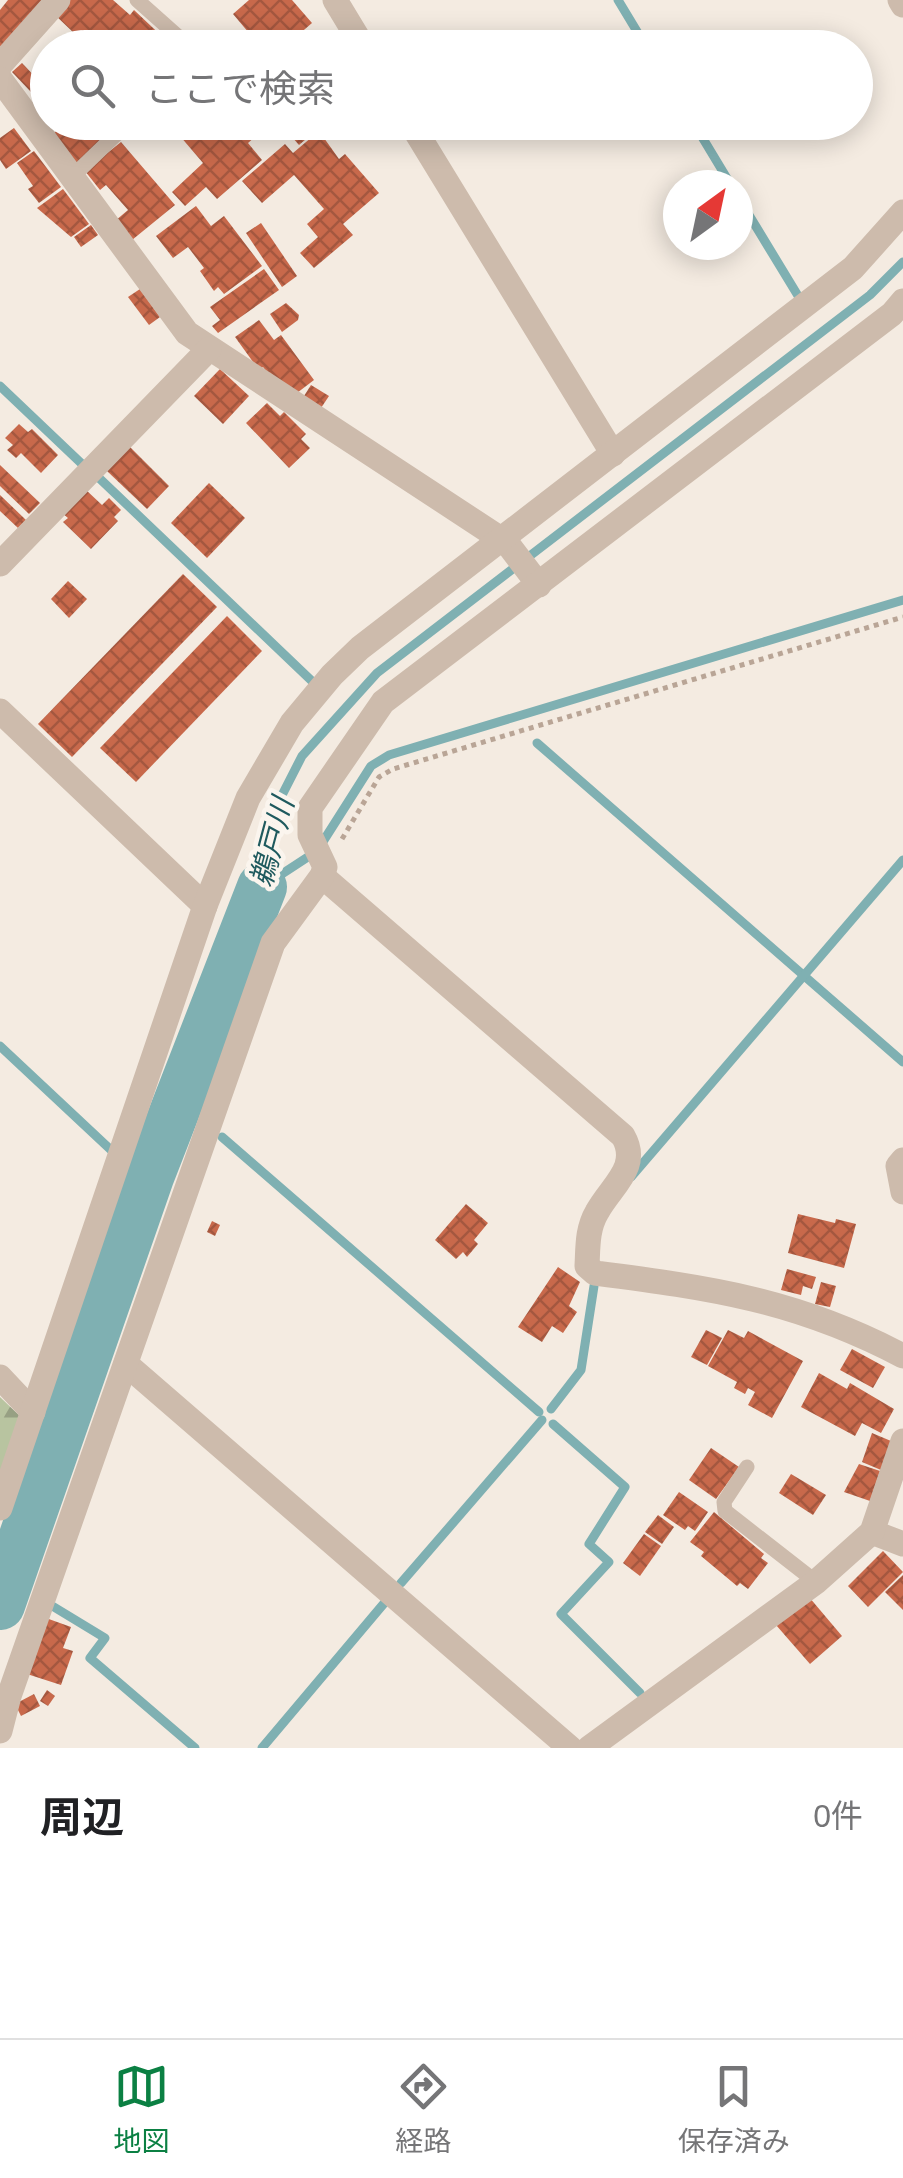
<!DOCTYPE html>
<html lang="ja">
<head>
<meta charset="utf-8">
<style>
	body { margin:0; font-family:Arial,"Noto Sans JP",sans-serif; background:#f6f6f6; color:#202124 }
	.compass { position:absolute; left:663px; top:170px; width:90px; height:90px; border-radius:50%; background:#fff; box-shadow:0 5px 25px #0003; rotate:33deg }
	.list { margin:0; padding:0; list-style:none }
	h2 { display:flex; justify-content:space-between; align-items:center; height:130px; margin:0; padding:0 40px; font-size:42px }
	h2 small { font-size:32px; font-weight:400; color:#757577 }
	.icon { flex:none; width:55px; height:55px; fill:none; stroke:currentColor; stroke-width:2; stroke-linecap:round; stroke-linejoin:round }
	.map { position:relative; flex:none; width:903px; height:1748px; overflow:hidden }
	.search { position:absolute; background:#fff; box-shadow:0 5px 25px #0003; left:30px; right:30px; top:30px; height:110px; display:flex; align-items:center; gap:25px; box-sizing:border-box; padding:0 35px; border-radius:55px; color:#757577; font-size:38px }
	.sheet { height:290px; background:#fff }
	nav { display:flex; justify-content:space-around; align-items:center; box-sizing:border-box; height:140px; border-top:2px solid #e0e0e0; background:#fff; font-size:28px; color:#757577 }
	nav a { display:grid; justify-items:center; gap:5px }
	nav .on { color:#0b8043 }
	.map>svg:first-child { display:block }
	.forest { fill:url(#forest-firs) }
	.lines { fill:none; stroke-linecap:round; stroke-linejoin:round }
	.stream { stroke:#7fb0b2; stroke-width:9 }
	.river { stroke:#7fb0b2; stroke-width:50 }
	.building { fill:url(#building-cross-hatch) }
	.path { stroke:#b9a596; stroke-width:5; stroke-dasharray:5 5; stroke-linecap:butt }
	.service { stroke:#cdbbac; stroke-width:15 }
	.minor { stroke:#cdbbac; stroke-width:25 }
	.labels { text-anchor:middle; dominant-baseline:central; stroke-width:9; stroke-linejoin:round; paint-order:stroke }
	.water-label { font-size:30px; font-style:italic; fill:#1f5a5e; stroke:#fbf5ee }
</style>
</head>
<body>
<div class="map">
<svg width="903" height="1748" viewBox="0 0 903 1748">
	<defs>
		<pattern id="forest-firs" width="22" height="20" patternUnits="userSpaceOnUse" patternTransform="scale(2.5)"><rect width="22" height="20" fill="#b8c4a0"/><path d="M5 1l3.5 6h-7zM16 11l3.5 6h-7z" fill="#97a083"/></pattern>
		<pattern id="building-cross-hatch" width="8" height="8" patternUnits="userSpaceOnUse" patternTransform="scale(2.5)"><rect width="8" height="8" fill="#c8694b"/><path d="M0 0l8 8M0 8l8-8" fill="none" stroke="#a4573f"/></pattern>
	</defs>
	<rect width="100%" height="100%" fill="#f4ebe1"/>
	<!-- forest -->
	<polygon class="forest" points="0,1397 23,1419 0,1488"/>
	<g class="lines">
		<!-- stream -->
		<g class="stream">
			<polyline points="618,0 647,48"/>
			<polyline points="693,122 731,185"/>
			<polyline points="738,197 800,299"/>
			<polyline points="0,386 82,464"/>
			<polyline points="98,477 315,684"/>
			<polyline points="537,743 903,1062"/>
			<polyline points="262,887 278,803 302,756 377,673 870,295 903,262"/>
			<polyline points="262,887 317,851 371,766 389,755 903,600"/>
			<polyline points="0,1046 111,1150"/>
			<polyline points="222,1137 539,1412"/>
			<polyline points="140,1172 149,1177"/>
			<polyline points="631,1177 903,860"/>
			<polyline points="551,1409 581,1370 594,1286"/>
			<polyline points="40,1422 60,1432"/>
			<polyline points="553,1424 625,1487 589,1544 609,1562 561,1614 640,1693"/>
			<polyline points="401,1583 542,1420"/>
			<polyline points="49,1604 105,1638 90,1658 195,1748"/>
			<polyline points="262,1748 386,1601"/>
		</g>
		<!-- river -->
		<polyline class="river" points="0,1605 149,1177 262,887"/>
	</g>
	<!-- building -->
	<g class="building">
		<polygon points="8,0 42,0 0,49 0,10"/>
		<polygon points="67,0 113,0 130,15 134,10 170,44 166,48 100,48 81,30 76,35 54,14"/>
		<polygon points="249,0 292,0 312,23 283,48 254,48 244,37 249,33 233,14"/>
		<polygon points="22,63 41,83 31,92 12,72"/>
		<polygon points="66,122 74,122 79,128 85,122 94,122 109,139 78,166 53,134"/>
		<polygon points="97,122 124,122 109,136"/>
		<polygon points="168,122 230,122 236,129 245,122 256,136 248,143 262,160 217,199 206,187 185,206 172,192 203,163"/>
		<polygon points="290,122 326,122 299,145 284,128"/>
		<polygon points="14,128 31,151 6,169 0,160 0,138"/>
		<polygon points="319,131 339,159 345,154 379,193 343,224 353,235 314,268 300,253 318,237 307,224 324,209 294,175 262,203 242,181 285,144 293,153"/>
		<polygon points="121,142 175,205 132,240 115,221 128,210 106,185 100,190 85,171"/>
		<polygon points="34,151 61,187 39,203 28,189 33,186 17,163"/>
		<polygon points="63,189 89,224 71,237 37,208"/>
		<polygon points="196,206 211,226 224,216 262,266 224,294 218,287 214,291 200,271 204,268 188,247 173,258 156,236"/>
		<polygon points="261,223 297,276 282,287 246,233"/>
		<polygon points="91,225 98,235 81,247 74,237"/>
		<polygon points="264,269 279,290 218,333 212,326 220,320 210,307"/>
		<polygon points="140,289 160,317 149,325 128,297"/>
		<polygon points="286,303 299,315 298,320 282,332 270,314"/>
		<polygon points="259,320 274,340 281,335 314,380 293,396 274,381 263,367 259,370 235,337"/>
		<polygon points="220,369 249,396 223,424 194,396"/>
		<polygon points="311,385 329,396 321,408 304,396"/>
		<polygon points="267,403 280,416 284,412 306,434 301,439 310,448 289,468 246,423"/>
		<polygon points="19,424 28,432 32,429 58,455 41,473 21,453 16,458 7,450 13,445 5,438"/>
		<polygon points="130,447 169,486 147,509 107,471"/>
		<polygon points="0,465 40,503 29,514 0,486"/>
		<polygon points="209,483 245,518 207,558 171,523"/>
		<polygon points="85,489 102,505 109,498 121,510 114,517 118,521 91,549 63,522 68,518 62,513"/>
		<polygon points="0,495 26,520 18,528 0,511"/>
		<polygon points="183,574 217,607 72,757 38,724"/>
		<polygon points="68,581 87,599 69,618 51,599"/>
		<polygon points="227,616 262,651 136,782 100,748"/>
		<polygon points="466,1204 488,1223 474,1240 478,1244 467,1257 463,1252 456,1259 435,1240"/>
		<polygon points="798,1214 835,1223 836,1219 856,1224 844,1268 788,1253"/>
		<polygon points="212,1221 220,1225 215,1236 207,1232"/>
		<polygon points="558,1267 580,1282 569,1306 577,1312 563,1333 552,1326 542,1342 518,1327"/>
		<polygon points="787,1269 816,1277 812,1289 803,1286 801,1295 781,1290"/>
		<polygon points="821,1282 836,1286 830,1307 815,1304"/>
		<polygon points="706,1330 722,1338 707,1365 691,1357"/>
		<polygon points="728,1330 744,1338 748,1331 803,1361 772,1418 748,1405 755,1392 748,1388 745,1394 734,1388 737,1382 708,1366"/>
		<polygon points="852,1349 885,1367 873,1388 840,1370"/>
		<polygon points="819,1373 847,1389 850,1383 894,1409 881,1433 862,1423 855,1436 801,1407"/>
		<polygon points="872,1433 891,1441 881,1470 862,1462"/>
		<polygon points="711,1448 739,1467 716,1499 689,1480"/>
		<polygon points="859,1464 880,1471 870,1501 844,1492"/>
		<polygon points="791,1474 826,1495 813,1515 779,1493"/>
		<polygon points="679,1492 708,1512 695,1531 688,1526 685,1530 663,1515"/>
		<polygon points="714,1512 764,1554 761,1558 768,1563 748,1589 740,1583 737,1586 701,1556 704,1552 690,1542"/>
		<polygon points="658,1515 674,1527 662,1544 645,1532"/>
		<polygon points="644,1534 661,1546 640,1576 623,1563"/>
		<polygon points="883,1551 903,1572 868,1607 848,1586"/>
		<polygon points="903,1575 903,1610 885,1592"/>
		<polygon points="809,1597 842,1636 810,1664 776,1625"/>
		<polygon points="46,1618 71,1627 63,1648 73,1651 61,1685 27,1674"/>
		<polygon points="47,1690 55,1696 48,1706 40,1701"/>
		<polygon points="34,1694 40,1706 21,1716 15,1704"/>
	</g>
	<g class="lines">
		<!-- path -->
		<polyline class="path" points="342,839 379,777 393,769 903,617"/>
		<!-- service -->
		<g class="service">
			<polyline points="137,0 191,48"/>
			<polyline points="72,177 129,122"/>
			<polyline points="747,1467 724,1502 725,1511 816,1582"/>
		</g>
		<!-- minor -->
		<g class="minor">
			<polyline points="335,0 364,48"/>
			<polyline points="900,0 903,5"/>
			<polyline points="0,65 58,0"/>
			<polyline points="0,79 187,333 507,543 539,585"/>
			<polyline points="410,122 613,454"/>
			<polyline points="0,564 209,349"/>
			<polyline points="0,711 205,906"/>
			<path d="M 322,876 L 623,1136 C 641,1167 611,1186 597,1212 C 587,1229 588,1247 587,1266 L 595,1273 C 711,1288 797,1300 903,1356"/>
			<polyline points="903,1160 898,1166 903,1192"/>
			<polyline points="126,1364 570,1748"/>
			<polyline points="0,1377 33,1412"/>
			<polyline points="0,1508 205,906 248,798 292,723 332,675 360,648 853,268 903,212"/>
			<polyline points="872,1532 903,1544"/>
			<polyline points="0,1731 9,1696 273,943 322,876 325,867 310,835 310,808 383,702 892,314 903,301"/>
			<polyline points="589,1748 816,1582 872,1532 903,1441"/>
		</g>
	</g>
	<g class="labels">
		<!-- water labels -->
		<g class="water-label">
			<text transform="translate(272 842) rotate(-75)">鵜戸川</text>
		</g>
	</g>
</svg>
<svg class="compass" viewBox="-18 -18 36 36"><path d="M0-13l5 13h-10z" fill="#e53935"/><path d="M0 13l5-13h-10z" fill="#757577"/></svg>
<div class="search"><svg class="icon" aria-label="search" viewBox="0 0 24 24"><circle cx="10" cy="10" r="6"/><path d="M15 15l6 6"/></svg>ここで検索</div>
</div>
<section class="sheet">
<h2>周辺<small>0件</small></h2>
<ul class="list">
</ul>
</section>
<nav>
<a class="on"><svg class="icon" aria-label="map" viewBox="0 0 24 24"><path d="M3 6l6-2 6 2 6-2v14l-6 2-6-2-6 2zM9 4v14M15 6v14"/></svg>地図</a>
<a><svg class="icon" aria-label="directions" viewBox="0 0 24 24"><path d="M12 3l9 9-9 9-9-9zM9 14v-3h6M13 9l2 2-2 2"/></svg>経路</a>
<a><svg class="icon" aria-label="saved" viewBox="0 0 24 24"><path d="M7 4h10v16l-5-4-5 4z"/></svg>保存済み</a>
</nav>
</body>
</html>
